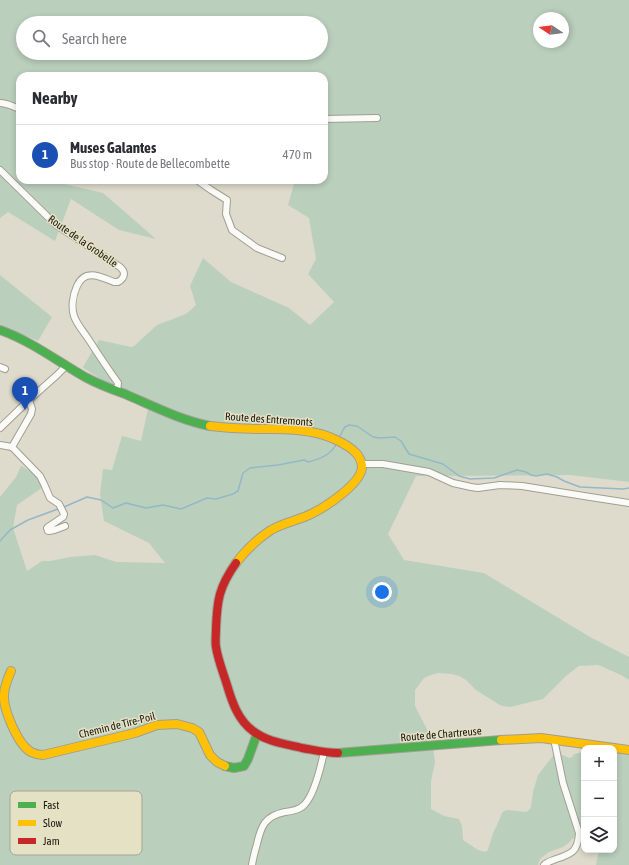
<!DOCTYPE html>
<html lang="en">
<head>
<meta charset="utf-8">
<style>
	body { margin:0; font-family:"Asap Condensed",sans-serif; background:#f7f7f7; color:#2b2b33 }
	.controls { position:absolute; right:12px; bottom:12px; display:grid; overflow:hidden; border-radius:8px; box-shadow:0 2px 6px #0003 }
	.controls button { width:36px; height:36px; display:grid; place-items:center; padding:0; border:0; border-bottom:1px solid #e1e1e2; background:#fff; color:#2b2b33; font:20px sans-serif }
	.compass { position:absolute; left:533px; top:12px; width:36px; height:36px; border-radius:50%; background:#fff; box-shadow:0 2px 6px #0003; rotate:283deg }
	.you { position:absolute; left:382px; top:592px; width:14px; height:14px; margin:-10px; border:3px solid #fff; border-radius:50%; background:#1a73e8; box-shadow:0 0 0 6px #1a73e833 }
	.badge { display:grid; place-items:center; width:26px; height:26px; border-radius:50%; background:#5f5d51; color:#fff; font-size:13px; font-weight:700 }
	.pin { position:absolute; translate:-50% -33px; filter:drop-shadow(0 1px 2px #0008) }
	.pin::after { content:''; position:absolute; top:21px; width:14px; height:12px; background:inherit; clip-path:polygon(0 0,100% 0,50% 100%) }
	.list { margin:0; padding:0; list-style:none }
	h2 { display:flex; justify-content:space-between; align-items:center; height:52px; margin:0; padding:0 16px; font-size:17px }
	h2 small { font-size:13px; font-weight:400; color:#7c7c81 }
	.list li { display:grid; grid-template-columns:26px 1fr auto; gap:12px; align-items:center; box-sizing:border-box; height:60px; padding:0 16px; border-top:1px solid #e1e1e2 }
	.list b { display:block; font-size:15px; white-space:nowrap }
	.list p { margin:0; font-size:13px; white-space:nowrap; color:#7c7c81 }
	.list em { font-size:13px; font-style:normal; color:#7c7c81 }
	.icon { flex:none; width:22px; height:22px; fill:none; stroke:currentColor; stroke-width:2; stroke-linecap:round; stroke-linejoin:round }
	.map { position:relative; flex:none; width:629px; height:865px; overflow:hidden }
	.search { position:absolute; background:#fff; box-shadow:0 2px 6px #0003; left:16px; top:16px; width:312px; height:44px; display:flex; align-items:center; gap:10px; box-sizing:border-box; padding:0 14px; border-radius:22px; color:#7c7c81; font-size:15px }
	.panel { position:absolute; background:#fff; box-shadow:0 2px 6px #0003; left:16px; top:72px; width:312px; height:112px; border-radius:12px }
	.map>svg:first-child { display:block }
	.green { fill:#bbcfbd; fill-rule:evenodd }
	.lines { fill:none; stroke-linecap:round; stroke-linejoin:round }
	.stream { stroke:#94b8c7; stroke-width:1.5 }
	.street-casing { stroke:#a19e93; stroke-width:8 }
	.fast-casing { stroke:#a19e93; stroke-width:10 }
	.slow-casing { stroke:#a19e93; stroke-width:10 }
	.jam-casing { stroke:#a19e93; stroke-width:10 }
	.street { stroke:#fafaf7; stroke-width:6 }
	.fast { stroke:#4caf50; stroke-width:8 }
	.slow { stroke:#ffc107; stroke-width:8 }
	.jam { stroke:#c62828; stroke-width:8 }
	.labels { text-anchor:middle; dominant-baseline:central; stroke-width:3; stroke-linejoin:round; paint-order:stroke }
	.street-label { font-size:11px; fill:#1b190f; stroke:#e5e1c5 }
	.key { fill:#e5e1c5; stroke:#a8a58e; stroke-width:1 }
	.key-label { font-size:11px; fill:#1b190f }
</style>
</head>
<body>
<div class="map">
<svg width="629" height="865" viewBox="0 0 629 865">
	<rect width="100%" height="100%" fill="#dedbcc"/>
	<!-- green -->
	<g class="green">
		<path d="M 0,0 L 629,0 L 629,482 L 570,475 L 416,476 L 388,534 L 404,560 L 484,573 L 590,637 L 629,657 L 629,680 L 621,675 L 601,666 L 597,665 L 579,666 L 567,675 L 543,699 L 510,707 L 502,706 L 495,702 L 476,690 L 466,680 L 459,676 L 452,674 L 438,673 L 431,675 L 424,678 L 415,690 L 415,706 L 432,739 L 435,763 L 431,781 L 431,809 L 444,816 L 459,819 L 462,826 L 463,840 L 478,850 L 485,852 L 488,850 L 493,833 L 498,823 L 502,813 L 504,811 L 508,810 L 526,812 L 529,810 L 531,807 L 533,792 L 538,775 L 556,752 L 569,758 L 572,757 L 574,754 L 584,752 L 584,833 L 572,839 L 570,842 L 563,847 L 549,852 L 540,859 L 538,865 L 0,865 L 0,497 L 16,477 L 21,466 L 35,474 L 43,487 L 17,505 L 13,528 L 27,571 L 42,561 L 50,561 L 70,557 L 95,555 L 116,562 L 165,563 L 149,543 L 104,521 L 100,494 L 103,469 L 112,470 L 122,436 L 141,441 L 148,409 L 85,369 L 83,367 L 99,340 L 131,347 L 134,346 L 157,325 L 186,314 L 196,305 L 190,286 L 203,258 L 231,282 L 289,308 L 310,325 L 334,302 L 308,274 L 316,259 L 309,218 L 288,205 L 295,180 L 324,180 L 324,76 L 20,76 L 20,180 L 47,180 L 103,193 L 156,239 L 119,230 L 71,199 L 55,241 L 8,212 L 0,218 ZM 539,18 L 563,18 L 563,42 L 539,42 ZM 23,23 L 321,23 L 321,53 L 23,53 Z"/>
		<polygon points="0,275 52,317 38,341 0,325"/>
		<polygon points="614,752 629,754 629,865 596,865 599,850 614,850"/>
	</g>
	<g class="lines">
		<!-- stream -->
		<g class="stream">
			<polyline points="339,438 343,430 345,427 349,425 357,426 373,437 380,438 395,437 401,441 409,454 443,464 459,476 470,479 494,478 517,470 526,472 531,475 536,476 547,474 557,477 564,481 580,487 623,489 629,488"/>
			<path d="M 64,507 L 87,497 L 101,500 L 113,508 L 126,503 L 146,508 L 163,505 L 181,509 L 207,498 L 216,499 L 233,494 L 238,491 L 243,473 L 250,468 L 278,465 L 304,460 L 308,462 C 320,459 331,455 337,443"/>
			<polyline points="0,541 10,530 28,520 58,509"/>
		</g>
		<defs>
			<g id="street">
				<path d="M 0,103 C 7,103 14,107 20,109"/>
				<polyline points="324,119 377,118"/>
				<path d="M 0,170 L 56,225 L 120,267 C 126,272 125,278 118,282 L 114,282 C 101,277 85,268 77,286 C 73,295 71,307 74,316 C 77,325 84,332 89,340 C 98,354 108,369 118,383 L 117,391"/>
				<polyline points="197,180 211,190 227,200 226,214 232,230 257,248 282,258"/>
				<polyline points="0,367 5,369"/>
				<polyline points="0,428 29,400 57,375 66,366"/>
				<polyline points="0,445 12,447"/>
				<path d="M 12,447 L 40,476 L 44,484 L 50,498 L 59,504 L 64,514 L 63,517 L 48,527 L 47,528 L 48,531 C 54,531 60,528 65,526"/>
				<polyline points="12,447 31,414 32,409 29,400"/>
				<polyline points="362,464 383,464 429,472 453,483 471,487 478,488 500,485 522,486 584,496 629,503"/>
				<path d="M 252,865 C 253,858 255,851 257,844 C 261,826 265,816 285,812 C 292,811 300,810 305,804 C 314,794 321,766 324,752"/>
				<path d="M 544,865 C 547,862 551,861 556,859 C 572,854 578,851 579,833 L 563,783 L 554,739"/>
			</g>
			<g id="fast">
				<path d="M 0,330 C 31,341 57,361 85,377 C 98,384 111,389 125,394 C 153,406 180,420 210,426"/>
				<polyline points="338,753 501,740"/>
				<polyline points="225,766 234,768 244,766 248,759 257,734"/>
			</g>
			<g id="slow">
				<path d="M 210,426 C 226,428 243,429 259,429 C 276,429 294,428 311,432 C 325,434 347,443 357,454 C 360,458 362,463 362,468 C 360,484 327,506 313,513 C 300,520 285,522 271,530 C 257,539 246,550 236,563"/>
				<path d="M 11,671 C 8,678 4,687 4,695 C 3,709 18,745 31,752 C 35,754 39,755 43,755 L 135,733 L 157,725 L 177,724 L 192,728 L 199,732 L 210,755 L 217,762 L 225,766"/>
				<polyline points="501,740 541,738 629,750"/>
			</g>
			<path id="jam" d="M 236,563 C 219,587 217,600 216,629 C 216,635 215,641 216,647 C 218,660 223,672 227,685 C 232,702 238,720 253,731 C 267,742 286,744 302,748 C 314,750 325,753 338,753"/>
		</defs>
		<!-- street casing -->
		<use href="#street" class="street-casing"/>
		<!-- fast casing -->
		<use href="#fast" class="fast-casing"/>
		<!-- slow casing -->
		<use href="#slow" class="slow-casing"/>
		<!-- jam casing -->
		<use href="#jam" class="jam-casing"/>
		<!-- street -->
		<use href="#street" class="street"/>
		<!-- fast -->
		<use href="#fast" class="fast"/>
		<!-- slow -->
		<use href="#slow" class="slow"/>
		<!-- jam -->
		<use href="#jam" class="jam"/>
	</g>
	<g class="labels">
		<!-- street labels -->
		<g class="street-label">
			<text transform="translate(83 241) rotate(35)">Route de la Grobelle</text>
			<text transform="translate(269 419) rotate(4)">Route des Entremonts</text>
			<text transform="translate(117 725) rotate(-14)">Chemin de Tire-Poil</text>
			<text transform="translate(441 734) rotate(-5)">Route de Chartreuse</text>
		</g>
	</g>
	<!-- legend -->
	<rect x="10" y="791" width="132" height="64" rx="6" class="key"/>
	<rect x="18" y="802" width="18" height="6" fill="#4caf50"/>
	<rect x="18" y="820" width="18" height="6" fill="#ffc107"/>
	<rect x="18" y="838" width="18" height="6" fill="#c62828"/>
	<g class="key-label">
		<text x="43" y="809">Fast</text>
		<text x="43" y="827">Slow</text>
		<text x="43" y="845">Jam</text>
	</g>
</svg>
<div class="controls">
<button>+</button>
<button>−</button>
<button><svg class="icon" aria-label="layers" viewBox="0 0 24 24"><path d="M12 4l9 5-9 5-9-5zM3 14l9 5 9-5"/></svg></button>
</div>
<svg class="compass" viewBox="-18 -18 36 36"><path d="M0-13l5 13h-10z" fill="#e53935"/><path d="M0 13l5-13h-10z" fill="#7c7c81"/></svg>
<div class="you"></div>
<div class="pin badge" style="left:25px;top:410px;background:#1a4fb4">1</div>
<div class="search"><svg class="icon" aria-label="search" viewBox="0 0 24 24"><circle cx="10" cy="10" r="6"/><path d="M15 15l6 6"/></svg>Search here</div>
<section class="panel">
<h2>Nearby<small></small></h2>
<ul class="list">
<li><span class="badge" style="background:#1a4fb4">1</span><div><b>Muses Galantes</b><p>Bus stop · Route de Bellecombette</p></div><em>470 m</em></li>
</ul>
</section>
</div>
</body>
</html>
